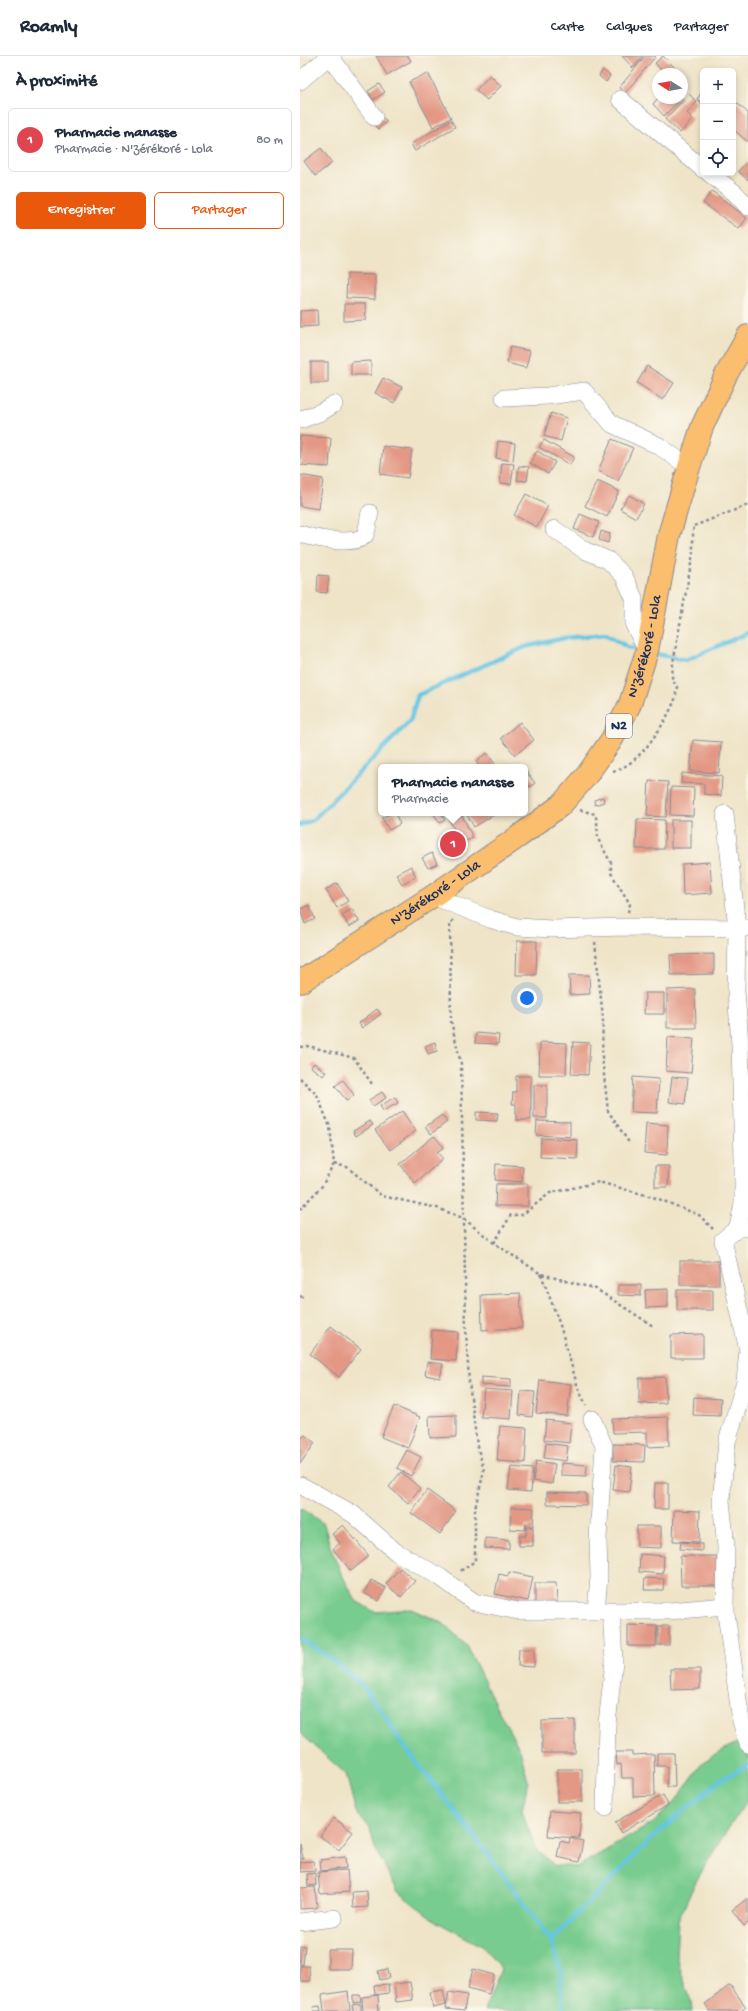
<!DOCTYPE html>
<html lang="fr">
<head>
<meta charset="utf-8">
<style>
	body { margin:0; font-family:"Gochi Hand",sans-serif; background:#f6f6f7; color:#1f2937 }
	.controls { position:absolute; right:12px; top:12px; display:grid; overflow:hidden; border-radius:6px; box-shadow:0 2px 6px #0003 }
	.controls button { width:36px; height:36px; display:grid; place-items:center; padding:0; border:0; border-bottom:1px solid #e0e1e3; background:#fff; color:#1f2937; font:20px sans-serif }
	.compass { position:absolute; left:352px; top:12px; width:36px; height:36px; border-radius:50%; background:#fff; box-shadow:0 2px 6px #0003; rotate:281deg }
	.you { position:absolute; left:227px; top:942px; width:14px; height:14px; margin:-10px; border:3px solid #fff; border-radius:50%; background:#1a73e8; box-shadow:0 0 0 6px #1a73e833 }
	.badge { display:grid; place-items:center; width:26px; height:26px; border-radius:50%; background:#ea580c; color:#fff; font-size:13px; font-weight:700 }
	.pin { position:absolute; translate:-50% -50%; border:2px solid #fff; box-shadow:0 1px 4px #0006 }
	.popup { position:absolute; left:78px; top:708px; width:150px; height:52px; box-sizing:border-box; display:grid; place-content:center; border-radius:6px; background:#fff; filter:drop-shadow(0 1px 3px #0005); font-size:13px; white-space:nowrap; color:#747a83 }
	.popup b { font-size:15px; color:#1f2937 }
	.popup::after { content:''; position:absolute; left:50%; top:100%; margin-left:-8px; border:8px solid transparent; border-top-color:#fff }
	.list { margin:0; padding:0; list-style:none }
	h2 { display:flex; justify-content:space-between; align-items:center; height:52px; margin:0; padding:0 16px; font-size:17px }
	h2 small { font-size:13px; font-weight:400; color:#747a83 }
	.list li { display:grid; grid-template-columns:26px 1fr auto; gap:12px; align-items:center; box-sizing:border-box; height:64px; margin:0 8px 8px; padding:0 8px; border:1px solid #e0e1e3; border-radius:6px }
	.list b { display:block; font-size:15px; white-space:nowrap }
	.list p { margin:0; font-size:13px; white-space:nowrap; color:#747a83 }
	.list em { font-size:13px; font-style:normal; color:#747a83 }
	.actions { display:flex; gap:8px; padding:12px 16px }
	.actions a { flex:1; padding:9px 0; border:1px solid #ea580c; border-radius:6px; text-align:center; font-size:14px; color:#ea580c }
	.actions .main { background:#ea580c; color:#fff }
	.icon { flex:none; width:22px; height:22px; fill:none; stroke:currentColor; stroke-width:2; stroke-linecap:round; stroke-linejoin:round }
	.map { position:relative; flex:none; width:448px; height:1955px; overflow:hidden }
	header { display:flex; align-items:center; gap:24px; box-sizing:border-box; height:56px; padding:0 20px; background:#fff; border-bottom:1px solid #e0e1e3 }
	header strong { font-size:19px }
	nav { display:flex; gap:22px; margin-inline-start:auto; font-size:14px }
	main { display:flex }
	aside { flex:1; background:#fff }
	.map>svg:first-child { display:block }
	.green { fill:#79cc8f; stroke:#4a7e76 }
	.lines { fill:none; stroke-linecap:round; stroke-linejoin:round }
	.stream { stroke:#65c6e3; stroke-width:4.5 }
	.building { fill:#e39784 }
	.minor-casing { stroke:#858a93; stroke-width:18 }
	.highway-casing { stroke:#858a93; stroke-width:24 }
	.path { stroke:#858a93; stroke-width:2.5; stroke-dasharray:3 3; stroke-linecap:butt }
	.minor { stroke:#fff; stroke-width:17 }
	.highway { stroke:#fbbd6e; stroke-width:22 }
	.labels { text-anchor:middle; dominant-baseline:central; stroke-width:3.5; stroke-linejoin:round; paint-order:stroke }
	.shield { fill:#fbf7ec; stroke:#5e6b89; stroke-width:1 }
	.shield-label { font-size:14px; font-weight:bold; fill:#1b2f5e }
	.street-label { font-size:15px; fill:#1b2f5e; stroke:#fbf7ec }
</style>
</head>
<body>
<header>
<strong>Roamly</strong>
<nav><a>Carte</a><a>Calques</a><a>Partager</a></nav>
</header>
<main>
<aside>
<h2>À proximité<small></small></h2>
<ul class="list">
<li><span class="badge" style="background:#e0444e">1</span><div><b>Pharmacie manasse</b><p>Pharmacie · N'zérékoré - Lola</p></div><em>80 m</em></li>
</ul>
<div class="actions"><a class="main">Enregistrer</a><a>Partager</a></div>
</aside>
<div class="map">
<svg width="448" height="1955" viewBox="0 0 448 1955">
	<rect width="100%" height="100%" fill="#fbf7ec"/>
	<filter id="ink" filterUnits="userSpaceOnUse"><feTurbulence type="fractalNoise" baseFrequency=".025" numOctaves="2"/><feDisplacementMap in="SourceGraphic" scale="8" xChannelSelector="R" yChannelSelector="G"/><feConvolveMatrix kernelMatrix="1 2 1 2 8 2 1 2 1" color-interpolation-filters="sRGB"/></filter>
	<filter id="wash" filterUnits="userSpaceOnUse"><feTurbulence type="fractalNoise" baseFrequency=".012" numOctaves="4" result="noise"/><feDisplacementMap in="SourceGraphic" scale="16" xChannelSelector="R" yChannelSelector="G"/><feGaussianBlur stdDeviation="0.9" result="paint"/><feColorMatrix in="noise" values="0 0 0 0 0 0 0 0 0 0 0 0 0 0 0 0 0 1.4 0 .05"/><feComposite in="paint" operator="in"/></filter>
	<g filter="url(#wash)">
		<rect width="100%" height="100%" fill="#efe4c8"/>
		<!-- green -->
		<polygon class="green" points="0,1452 24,1468 30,1490 41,1517 56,1545 75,1556 112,1553 143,1567 167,1590 197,1652 220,1694 228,1725 222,1755 235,1791 254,1809 277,1811 353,1767 377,1743 403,1706 428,1691 448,1683 448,1743 417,1790 395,1827 378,1865 376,1900 391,1945 392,1955 184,1955 201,1913 184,1891 137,1866 98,1836 75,1792 70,1773 56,1756 46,1718 0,1677"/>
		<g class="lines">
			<!-- stream -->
			<g class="stream">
				<polyline points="352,597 386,604 448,577"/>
				<polyline points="0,769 13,764 110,665 118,639 225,591 265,582 306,578 329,592 341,595"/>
				<polyline points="0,1582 34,1605 62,1629 82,1655 101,1686 191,1802 251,1884 260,1913 263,1955"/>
				<polyline points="251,1884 354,1780 419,1725 448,1709"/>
			</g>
		</g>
		<g id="blocks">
			<!-- building -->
			<g class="building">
				<polygon points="76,0 108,0 111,5 87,19"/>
				<polygon points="322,0 343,0 333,12"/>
				<polygon points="345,0 356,0 325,37 319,32"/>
				<polygon points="363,0 375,12 368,18 365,18 355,7"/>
				<polygon points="303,14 310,20 306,26 299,20"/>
				<polygon points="128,17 151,62 133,71 109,26"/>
				<polygon points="190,19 201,30 187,44 176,34"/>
				<polygon points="79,28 85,36 73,44 68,35"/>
				<polygon points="403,35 403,48 397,43"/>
				<polygon points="389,38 397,46 387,57 393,63 380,77 365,63"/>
				<polygon points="358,42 382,42 364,60 353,48"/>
				<polygon points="437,47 448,57 448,86 433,73 433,52"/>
				<polygon points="81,60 87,65 78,73 73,68"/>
				<polygon points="151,64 155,71 115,95 111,88"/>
				<polygon points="21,92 32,107 15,120 4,105"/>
				<polygon points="448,105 448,124 438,115"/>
				<polygon points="412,135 447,162 439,173 403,147"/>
				<polygon points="47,218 75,219 75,243 46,242"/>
				<polygon points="44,248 65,248 66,264 44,265"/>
				<polygon points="17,254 18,270 0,271 0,255"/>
				<polygon points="210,291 230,295 226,312 207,307"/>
				<polygon points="71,305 71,319 51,319 51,306"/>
				<rect x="11" y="306" width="17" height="21"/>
				<polygon points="347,310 374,327 363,344 337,327"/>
				<polygon points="83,322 102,331 94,347 75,337"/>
				<polygon points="251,357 267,362 261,385 244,380"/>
				<polygon points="0,380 31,382 29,411 0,409"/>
				<polygon points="312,383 333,392 318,425 298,415"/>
				<polygon points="244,384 274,401 270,409 239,391"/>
				<polygon points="198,385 215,387 213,405 196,402"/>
				<polygon points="83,390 112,394 108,422 80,418"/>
				<polygon points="237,395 255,406 248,418 230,407"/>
				<polygon points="202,407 214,408 211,428 200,427"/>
				<polygon points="219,410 229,411 227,425 217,424"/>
				<polygon points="0,419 23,423 19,453 0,450"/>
				<polygon points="297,425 319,435 307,461 285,450"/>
				<polygon points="226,438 248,450 237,471 214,459"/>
				<polygon points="329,439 344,448 336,462 320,453"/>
				<polygon points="280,458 299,466 293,481 274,473"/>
				<polygon points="301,475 310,478 308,487 299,484"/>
				<polygon points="18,519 29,520 27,537 17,536"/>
				<polygon points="220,666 234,684 215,699 201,682"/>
				<polygon points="393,684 421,686 419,717 390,715"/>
				<polygon points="187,697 197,711 180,711 176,705"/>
				<polygon points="225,714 235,727 230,731 225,726"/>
				<polygon points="382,717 422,720 421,740 404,738 404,728 381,727"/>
				<polygon points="349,725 368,726 366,761 347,760"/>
				<polygon points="371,731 394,732 393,760 370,759"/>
				<polygon points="303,741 304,746 295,749 294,744"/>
				<polygon points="92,757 95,757 100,768 89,774 82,762"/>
				<polygon points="133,757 141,757 145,764 140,767"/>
				<polygon points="146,757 161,757 173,782 161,787"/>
				<polygon points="166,757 197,757 174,771"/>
				<polygon points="337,763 365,764 364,793 336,793"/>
				<rect x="371" y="764" width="20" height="28"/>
				<polygon points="132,797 137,808 128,812 122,802"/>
				<polygon points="410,806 412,837 383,839 382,808"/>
				<polygon points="111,810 116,820 102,828 96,818"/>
				<polygon points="37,827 48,845 37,852 26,834"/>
				<polygon points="9,849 15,863 5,868 0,853"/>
				<polygon points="52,853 59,865 49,871 42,859"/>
				<polygon points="217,885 237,885 236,919 216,919"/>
				<polygon points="414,898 414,918 371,919 370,899"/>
				<polygon points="269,919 289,919 290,938 270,939"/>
				<polygon points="395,933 396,972 367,972 367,934"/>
				<polygon points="345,937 364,937 364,958 344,958"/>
				<polygon points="77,953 81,958 62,972 59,967"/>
				<polygon points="176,977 199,979 198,988 175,987"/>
				<polygon points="368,981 394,983 391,1017 366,1015"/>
				<polygon points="135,986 137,995 128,998 125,990"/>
				<polygon points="240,986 267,987 266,1019 239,1019"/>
				<polygon points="273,986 290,987 288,1019 271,1018"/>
				<polygon points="14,1007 26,1016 23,1020 11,1011"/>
				<polygon points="216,1020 231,1020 231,1064 216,1064 216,1048 212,1048 213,1036 216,1036"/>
				<polygon points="333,1021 359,1023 357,1057 331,1056"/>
				<polygon points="372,1021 388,1022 385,1048 369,1046"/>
				<polygon points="43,1024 54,1039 47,1045 35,1030"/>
				<rect x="234" y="1029" width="13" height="33"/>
				<polygon points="82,1036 86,1042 73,1050 69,1044"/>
				<polygon points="95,1041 98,1047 83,1055 80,1050"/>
				<polygon points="102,1055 116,1075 90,1094 75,1074"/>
				<polygon points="176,1056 198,1057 197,1065 176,1064"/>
				<polygon points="142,1059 147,1066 131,1078 125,1071"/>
				<polygon points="70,1065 73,1069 56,1080 53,1075"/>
				<polygon points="237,1065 270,1066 270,1081 236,1079"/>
				<polygon points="346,1067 368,1069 367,1099 344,1097"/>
				<polygon points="134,1080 144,1091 137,1096 143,1103 115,1127 100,1108"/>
				<polygon points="241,1082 278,1084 277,1103 240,1101"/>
				<polygon points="196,1108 223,1110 222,1126 195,1124"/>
				<polygon points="355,1110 369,1110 368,1131 355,1131"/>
				<polygon points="196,1128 228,1128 228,1150 195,1150"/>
				<rect x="380" y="1205" width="39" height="24"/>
				<polygon points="318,1229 341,1229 341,1240 318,1239"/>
				<polygon points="368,1233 368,1251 346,1252 345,1234"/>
				<rect x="377" y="1234" width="36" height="20"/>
				<polygon points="220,1237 222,1272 182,1274 181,1239"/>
				<polygon points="31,1270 61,1293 39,1321 10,1298"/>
				<polygon points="132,1274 158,1276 156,1305 130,1303"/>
				<polygon points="403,1278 403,1302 371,1302 371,1279"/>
				<polygon points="127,1306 143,1308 140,1322 125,1319"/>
				<polygon points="181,1321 211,1323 211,1331 181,1329"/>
				<polygon points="365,1321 366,1347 339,1348 339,1322"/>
				<polygon points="240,1324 271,1328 267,1360 236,1357"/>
				<polygon points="184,1333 213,1335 211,1363 181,1361"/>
				<polygon points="221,1335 235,1336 232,1361 219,1359"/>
				<polygon points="394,1341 421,1343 420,1360 393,1359"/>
				<polygon points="94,1350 120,1361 108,1392 81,1381"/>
				<polygon points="156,1359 156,1381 130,1382 129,1360"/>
				<polygon points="368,1361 369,1390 347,1391 347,1376 313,1377 312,1363"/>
				<polygon points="246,1364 271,1367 269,1387 244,1384"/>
				<polygon points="200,1370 227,1372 225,1407 197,1405"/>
				<polygon points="5,1379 15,1387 0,1408 0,1380 2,1382"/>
				<polygon points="246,1387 268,1390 266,1405 244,1402"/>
				<polygon points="313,1388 345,1389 344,1406 313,1405"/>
				<polygon points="107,1394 121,1401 111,1420 97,1412"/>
				<polygon points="236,1405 255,1408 252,1428 233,1425"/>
				<polygon points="261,1407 287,1409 286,1420 261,1419"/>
				<polygon points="316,1409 332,1411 329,1436 313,1434"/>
				<polygon points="211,1411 233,1413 231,1436 208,1434"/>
				<polygon points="101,1416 120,1432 108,1447 89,1431"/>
				<polygon points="355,1427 368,1427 368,1453 354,1453"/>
				<polygon points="127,1434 156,1455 140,1478 111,1457"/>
				<polygon points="247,1436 286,1437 286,1449 247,1448"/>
				<polygon points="211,1451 234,1452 233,1470 226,1470 226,1468 225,1474 210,1473"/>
				<polygon points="374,1454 400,1455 399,1486 373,1485"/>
				<polygon points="43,1469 69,1500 51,1515 33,1493 40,1487 32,1478"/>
				<polygon points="337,1470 361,1470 361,1492 337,1491"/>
				<polygon points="233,1471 233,1490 219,1490 219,1480 226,1480 226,1472"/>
				<polygon points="185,1482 209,1484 209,1493 185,1492"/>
				<polygon points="381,1486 402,1488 402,1495 380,1493"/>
				<polygon points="340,1498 364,1500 363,1518 339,1516"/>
				<polygon points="380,1500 417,1500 418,1530 381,1530"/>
				<polygon points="100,1512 115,1525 101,1541 86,1528"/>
				<polygon points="209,1516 233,1521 228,1545 195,1538 199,1518 208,1520"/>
				<polygon points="345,1522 364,1523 363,1534 344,1534"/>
				<polygon points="71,1524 86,1532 79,1545 64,1537"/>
				<polygon points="235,1527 256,1527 257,1546 235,1547"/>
				<polygon points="328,1569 357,1570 356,1590 328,1590"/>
				<rect x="358" y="1570" width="11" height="19"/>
				<polygon points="219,1593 234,1593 234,1611 218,1610"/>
				<polygon points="370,1613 400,1613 400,1633 371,1634"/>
				<polygon points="275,1664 275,1697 242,1697 242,1665"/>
				<polygon points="316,1696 332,1696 332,1699 354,1698 355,1740 333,1741 333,1722 322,1722 321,1708 317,1709"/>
				<polygon points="357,1697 374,1697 375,1731 367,1731 367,1710 357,1710"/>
				<rect x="257" y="1713" width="25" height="33"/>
				<polygon points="363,1739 368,1749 321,1777 315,1766"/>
				<polygon points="250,1755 281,1757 279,1782 248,1780"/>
				<polygon points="34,1762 53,1776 39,1794 20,1780"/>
				<polygon points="270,1782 283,1785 279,1806 257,1801 260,1785 269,1787"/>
				<polygon points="0,1788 3,1802 0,1803"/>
				<polygon points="45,1801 46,1812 21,1815 20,1804"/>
				<polygon points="14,1805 15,1815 0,1816 0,1806"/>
				<polygon points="47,1814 49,1836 20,1838 18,1816"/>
				<polygon points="15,1817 16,1829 8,1830 7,1818"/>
				<polygon points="15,1831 17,1852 0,1853 0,1832"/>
				<polygon points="67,1835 68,1851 53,1852 52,1836"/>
				<polygon points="448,1842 448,1867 444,1870 432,1854"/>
				<polygon points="0,1890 5,1890 3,1909 0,1909"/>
				<polygon points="28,1894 52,1894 51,1913 28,1913"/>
				<polygon points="0,1910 9,1910 10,1925 0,1925"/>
				<polygon points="87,1913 89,1922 80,1924 78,1915"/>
				<polygon points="173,1913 194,1919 189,1938 168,1932"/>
				<polygon points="110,1926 113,1944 96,1946 94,1928"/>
				<polygon points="88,1928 89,1937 75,1939 74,1929"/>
				<polygon points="430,1929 446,1951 441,1955 410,1955 405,1948"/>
				<polygon points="143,1934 146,1949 133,1952 130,1936"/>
				<polygon points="48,1935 50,1955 24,1955 22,1939"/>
				<polygon points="149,1936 167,1939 164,1955 146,1953"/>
				<polygon points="53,1939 60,1939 61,1946 53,1947"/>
				<polygon points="78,1939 79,1955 63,1955 62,1941"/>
				<polygon points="61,1948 61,1955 53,1955 52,1949"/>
				<polygon points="20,1950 21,1955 14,1955 13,1951"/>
			</g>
		</g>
	</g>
	<g filter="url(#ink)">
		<use href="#blocks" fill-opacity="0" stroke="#858a93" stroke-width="1"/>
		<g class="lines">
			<defs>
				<g id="minor">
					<polyline points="30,0 74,61"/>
					<polyline points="0,25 29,0"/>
					<polyline points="320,43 403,113"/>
					<polyline points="409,117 435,137 448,151"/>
					<polyline points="204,342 248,340 284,335 312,368 359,390 389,411"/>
					<polyline points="0,364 21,356 34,348"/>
					<polyline points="254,473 284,494 308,504 324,520 334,542 334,569 347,595"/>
					<path d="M 0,478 C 13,482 56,491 65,479 C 68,474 68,463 70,457"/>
					<polyline points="425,758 437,872 436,935 440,988 443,1104 443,1147 438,1172 448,1172"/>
					<polyline points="133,840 190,863 217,871 252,873 325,871 447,872"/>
					<polyline points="438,1172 423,1184 448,1294 445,1326 427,1386 421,1445 426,1491 425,1550 441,1665 448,1688"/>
					<polyline points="292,1363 304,1390 298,1483 299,1521 296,1554"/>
					<polyline points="0,1429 53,1458 96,1496 140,1521 174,1546 218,1555 370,1555 425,1550"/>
					<polyline points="305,1752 307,1668 314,1605 311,1554"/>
					<polyline points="0,1866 34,1862"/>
				</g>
				<g id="highway">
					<path id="s1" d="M 0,926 L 133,840 L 218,781 L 261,749 L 287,719 L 312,683 L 330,648 L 347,595 L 369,479 L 389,411 L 402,371 L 426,319 L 448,280"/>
				</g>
			</defs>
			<!-- minor casing -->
			<use href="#minor" class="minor-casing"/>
			<!-- highway casing -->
			<use href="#highway" class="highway-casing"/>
			<!-- path -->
			<g class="path">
				<polyline points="394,470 448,449"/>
				<path d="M 313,715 C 339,710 364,669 374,646 C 376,642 376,636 377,631 L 372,623 L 373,607 L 393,497 L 393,477 L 394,470"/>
				<polyline points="280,754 295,758 297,765 298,783 311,807 311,817 330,848 328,856"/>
				<polyline points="153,864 150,868 151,965 161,1008 166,1275 169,1326 177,1389 184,1415 175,1452 175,1505 159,1516"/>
				<polyline points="295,886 303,962 302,1001 308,1055 330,1088"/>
				<polyline points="0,991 8,990 54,1002 72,1028"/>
				<polyline points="0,1022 17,1039 30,1071 34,1108 22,1130 0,1153"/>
				<polyline points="34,1108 47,1111 82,1140 137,1152 163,1162 194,1187 241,1218 296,1233 353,1270"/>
				<polyline points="194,1187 211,1159 222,1159 250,1137 299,1126 356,1142 399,1159 413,1173"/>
				<polyline points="241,1218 260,1269 278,1332 286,1349"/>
				<polyline points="0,1240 5,1242"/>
			</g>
			<!-- minor -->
			<use href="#minor" class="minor"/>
			<!-- highway -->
			<use href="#highway" class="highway"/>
		</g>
	</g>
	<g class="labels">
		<!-- shield labels -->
		<rect class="shield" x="306" y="658" width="26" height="24" rx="3"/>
		<g class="shield-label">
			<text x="319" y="670">N2</text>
		</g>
		<!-- street labels -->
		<g class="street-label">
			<text stroke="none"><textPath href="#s1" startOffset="498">N'zérékoré - Lola</textPath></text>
			<text stroke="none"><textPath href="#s1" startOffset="162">N'zérékoré - Lola</textPath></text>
		</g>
	</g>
</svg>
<div class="controls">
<button>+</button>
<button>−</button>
<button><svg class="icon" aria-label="locate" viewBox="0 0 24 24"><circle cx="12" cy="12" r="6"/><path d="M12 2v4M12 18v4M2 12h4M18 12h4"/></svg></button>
</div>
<svg class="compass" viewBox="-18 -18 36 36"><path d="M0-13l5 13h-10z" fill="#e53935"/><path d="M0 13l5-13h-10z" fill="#747a83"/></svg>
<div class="you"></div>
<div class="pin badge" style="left:153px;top:788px;background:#e0444e">1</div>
<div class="popup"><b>Pharmacie manasse</b>Pharmacie</div>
</div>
</main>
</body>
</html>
